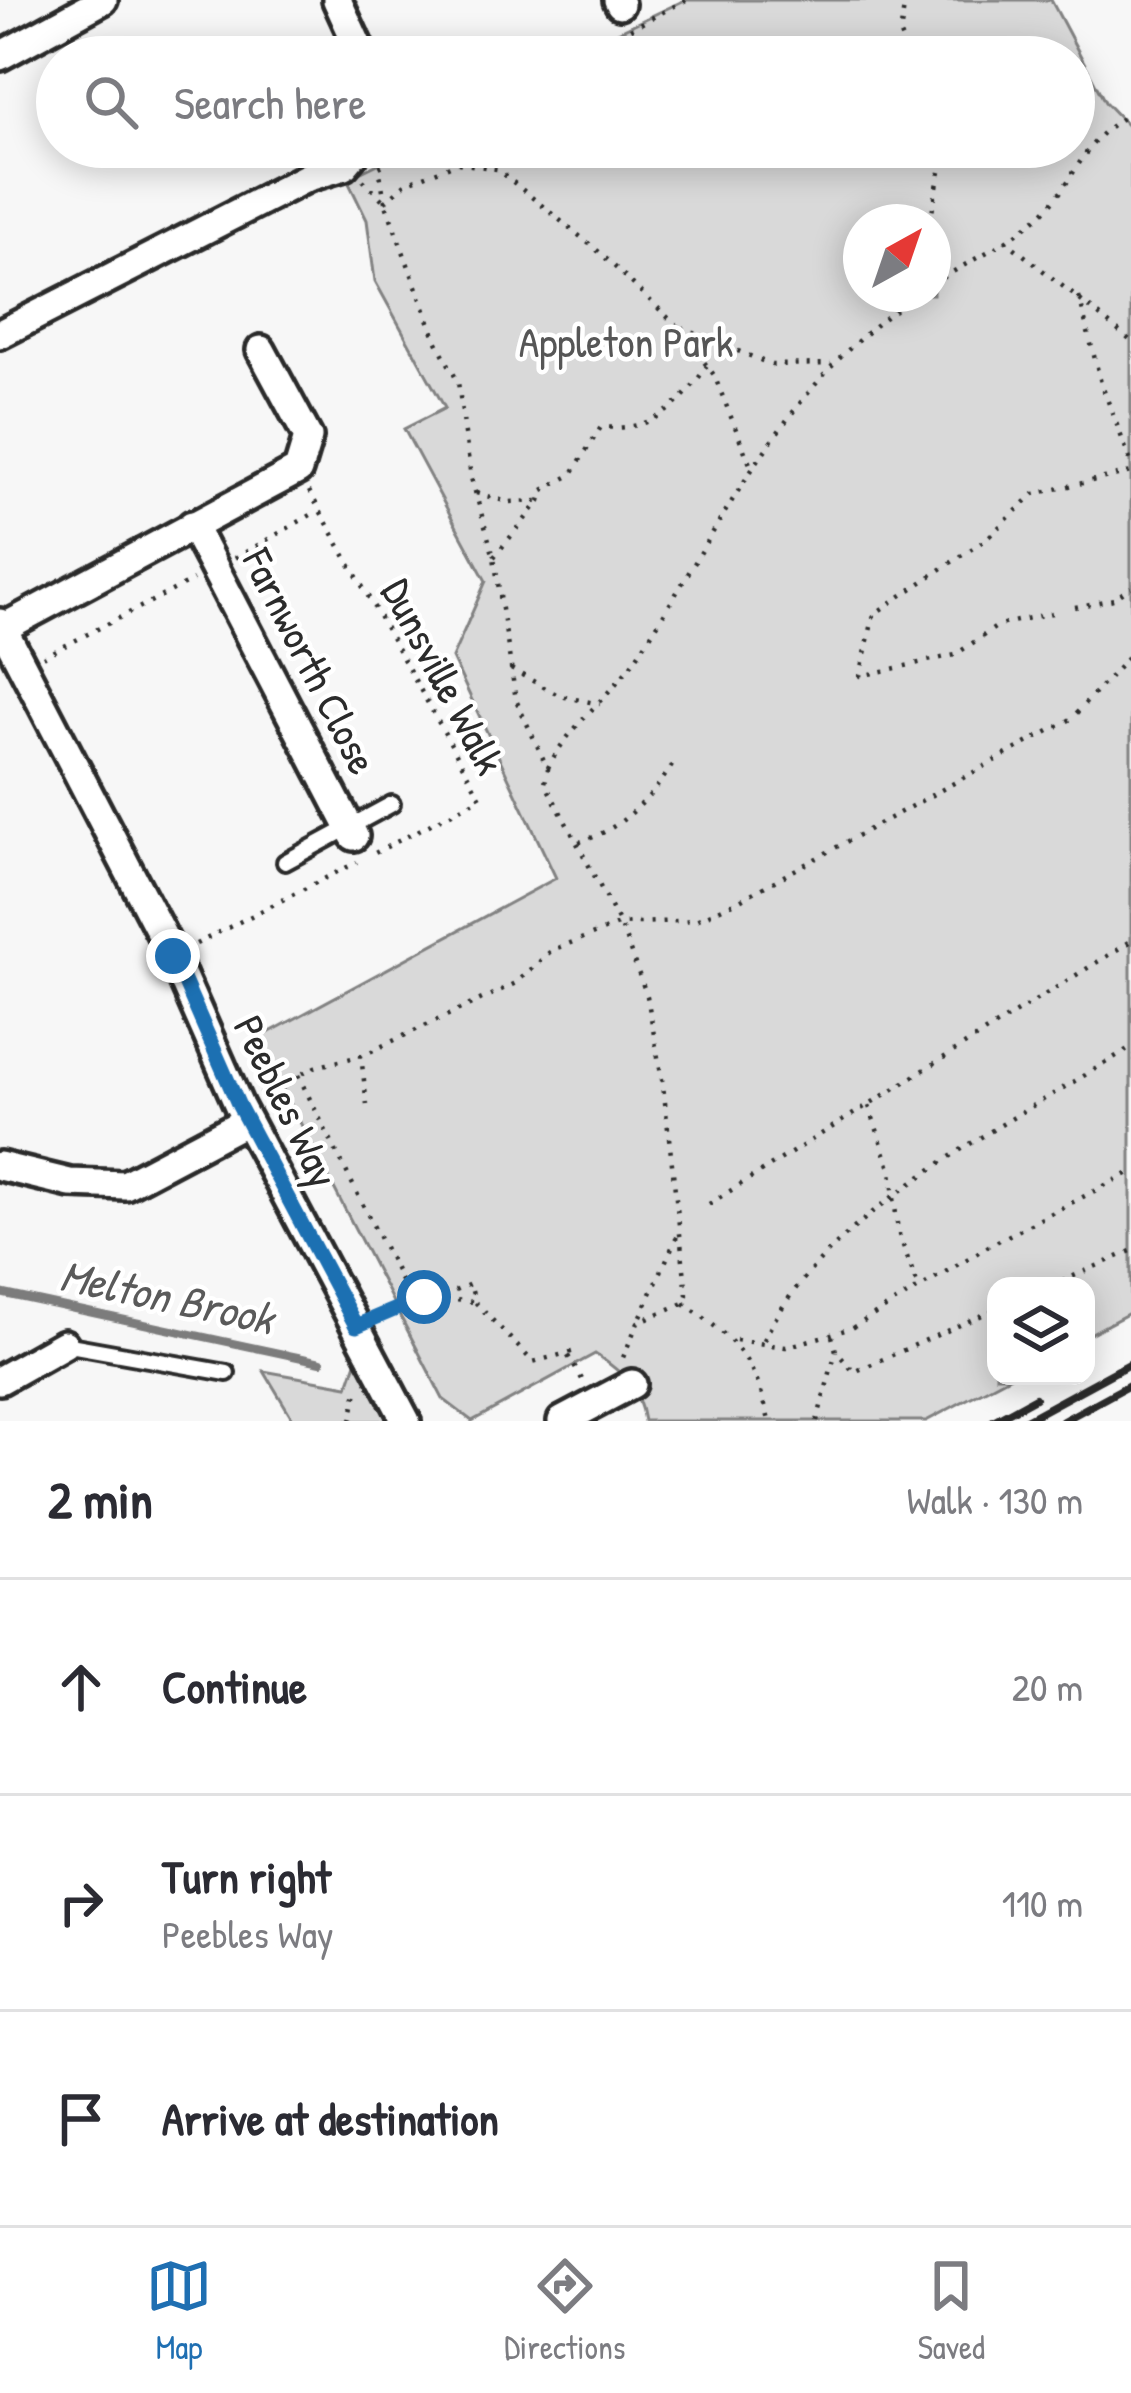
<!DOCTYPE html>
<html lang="en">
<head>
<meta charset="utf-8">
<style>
	body { margin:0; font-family:"Patrick Hand",sans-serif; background:#f7f7f7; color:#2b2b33 }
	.controls { position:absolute; right:36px; bottom:36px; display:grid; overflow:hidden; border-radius:24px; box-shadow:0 6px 30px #0003 }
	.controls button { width:108px; height:108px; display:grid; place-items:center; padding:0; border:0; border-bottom:3px solid #e1e1e2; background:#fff; color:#2b2b33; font:60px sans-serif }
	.compass { position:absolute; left:843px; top:204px; width:108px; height:108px; border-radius:50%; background:#fff; box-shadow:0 6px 30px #0003; rotate:40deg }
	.stop { position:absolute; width:36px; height:36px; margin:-27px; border:9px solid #1f6fb2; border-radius:50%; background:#fff }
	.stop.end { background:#1f6fb2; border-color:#fff; box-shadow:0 3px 12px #0008 }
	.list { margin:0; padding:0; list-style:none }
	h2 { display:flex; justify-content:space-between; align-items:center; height:156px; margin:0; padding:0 48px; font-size:51px }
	h2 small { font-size:39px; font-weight:400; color:#7c7c81 }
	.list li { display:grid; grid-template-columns:78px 1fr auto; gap:36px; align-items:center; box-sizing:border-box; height:216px; padding:0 48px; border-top:3px solid #e1e1e2 }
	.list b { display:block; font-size:45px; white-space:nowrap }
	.list p { margin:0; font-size:39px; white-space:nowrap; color:#7c7c81 }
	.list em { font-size:39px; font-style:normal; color:#7c7c81 }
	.icon { flex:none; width:66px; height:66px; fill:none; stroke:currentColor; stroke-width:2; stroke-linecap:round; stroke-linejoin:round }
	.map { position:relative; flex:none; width:1131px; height:1421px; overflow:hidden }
	.search { position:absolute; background:#fff; box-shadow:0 6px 30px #0003; left:36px; right:36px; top:36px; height:132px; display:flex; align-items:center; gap:30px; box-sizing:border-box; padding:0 42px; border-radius:66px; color:#7c7c81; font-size:45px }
	.sheet { height:804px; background:#fff }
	nav { display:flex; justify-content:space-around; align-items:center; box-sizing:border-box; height:168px; border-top:3px solid #e1e1e2; background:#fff; font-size:33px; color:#7c7c81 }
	nav a { display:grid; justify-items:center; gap:6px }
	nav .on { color:#1f6fb2 }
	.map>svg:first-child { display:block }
	.green { fill:#d9d9d9; stroke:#828282; stroke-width:3; fill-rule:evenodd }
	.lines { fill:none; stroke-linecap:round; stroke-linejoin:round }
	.stream { stroke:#7b7b7b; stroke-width:8 }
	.lane-casing { stroke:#2b2b2b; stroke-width:22 }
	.street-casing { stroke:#2b2b2b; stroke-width:36 }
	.path { stroke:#2b2b2b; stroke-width:4.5; stroke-dasharray:3 9; stroke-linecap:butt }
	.lane { stroke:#fff; stroke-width:14 }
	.street { stroke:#fff; stroke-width:27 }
	.rail { stroke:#2b2b2b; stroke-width:8 }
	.route { stroke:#1f6fb2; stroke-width:15 }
	.labels { text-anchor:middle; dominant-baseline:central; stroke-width:9; stroke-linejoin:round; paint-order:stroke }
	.park-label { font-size:42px; fill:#565656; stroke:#fff }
	.street-label { font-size:42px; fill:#2b2b2b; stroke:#fff }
	.water-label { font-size:45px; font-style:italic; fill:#5a5a5a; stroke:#fff }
</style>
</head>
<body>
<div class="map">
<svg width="1131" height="1421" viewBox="0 0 1131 1421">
	<rect width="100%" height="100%" fill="#f7f7f7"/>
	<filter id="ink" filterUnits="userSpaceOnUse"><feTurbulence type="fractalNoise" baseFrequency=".00833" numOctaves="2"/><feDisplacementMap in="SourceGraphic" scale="24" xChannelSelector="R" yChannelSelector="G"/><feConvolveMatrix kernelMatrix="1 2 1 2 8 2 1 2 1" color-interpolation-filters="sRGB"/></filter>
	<g filter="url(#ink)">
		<!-- green -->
		<g class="green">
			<path d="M 685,0 L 1051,0 L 1105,102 L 1131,129 L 1131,1312 L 1086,1336 L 1086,1286 L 996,1286 L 996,1376 L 1011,1376 L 926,1421 L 644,1421 C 638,1386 624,1373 595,1354 L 472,1421 L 443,1399 L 257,1039 L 556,878 L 452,658 L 486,581 L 404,429 L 445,408 L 375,281 L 367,220 L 347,179 L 413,147 L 1074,147 L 1074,57 L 565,57 ZM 861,222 L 933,222 L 933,294 L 861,294 Z"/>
			<polygon points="360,1351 389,1421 294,1421 264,1371 348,1386"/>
		</g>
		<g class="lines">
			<!-- stream -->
			<polyline class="stream" points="0,1293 321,1362"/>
			<defs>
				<g id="lane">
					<polyline points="285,862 392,804"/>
					<polyline points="64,1344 227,1373"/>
				</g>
				<g id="street">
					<polyline points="337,0 363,57"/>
					<polyline points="618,0 620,4"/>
					<polyline points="0,56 103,0"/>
					<polyline points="0,334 308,177 344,166 360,147"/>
					<polyline points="192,525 354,836"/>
					<polyline points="0,623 173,956 239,1106 406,1421"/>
					<polyline points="3,628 298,470 308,437 261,350"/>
					<polyline points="0,1166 70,1183 125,1185 246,1121"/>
					<polyline points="0,1380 64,1344"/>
					<polyline points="562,1421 632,1384"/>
				</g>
			</defs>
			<!-- lane casing -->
			<use href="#lane" class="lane-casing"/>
			<!-- street casing -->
			<use href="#street" class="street-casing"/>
			<!-- path -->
			<g class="path">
				<polyline points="905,0 900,35 909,57"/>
				<polyline points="577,57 686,0"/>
				<polyline points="363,180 385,202 436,340 458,382 471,478 494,557 516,700 548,769 545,783 620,924 647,996 663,1085 687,1295 684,1303 638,1322 622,1360"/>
				<polyline points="385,202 406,183 458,163 497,169 598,251 677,326 714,375 752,469"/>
				<polyline points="385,202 379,167 424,147"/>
				<polyline points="930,222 945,147"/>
				<polyline points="1005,240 1131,341"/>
				<path d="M 933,284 C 967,262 1007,244 1038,217 C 1077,183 1080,139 1131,113"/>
				<polyline points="1079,297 1101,383 1131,462"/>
				<polyline points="682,328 772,365 831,364"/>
				<polyline points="309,491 481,798 373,854"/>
				<polyline points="476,493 508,502 540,501"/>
				<path d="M 494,557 L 540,501 L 543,490 L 571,475 L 601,427 C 653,432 679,407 707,366"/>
				<polyline points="235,558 318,511"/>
				<polyline points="1075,607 1114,599 1131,587"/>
				<polyline points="1052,613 999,625 955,655 860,676 874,614 985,540 1034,494 1131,472"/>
				<polyline points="43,657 193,580"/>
				<polyline points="511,669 560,696 600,704"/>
				<path d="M 548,768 C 566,729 609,697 634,661 C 720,531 782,382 918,294"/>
				<path d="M 579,842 C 619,831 651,799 673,764"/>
				<polyline points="196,944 357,862"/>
				<polyline points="298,1075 411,1301"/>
				<polyline points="260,1095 315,1067 360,1056"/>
				<polyline points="367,1105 361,1056 516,983 552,950 620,924 696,920 738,901 1071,719 1131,654"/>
				<polyline points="869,1106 891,1171 898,1232 919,1289"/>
				<polyline points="709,1204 1131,941"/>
				<polyline points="1051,1286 1131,1251"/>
				<polyline points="444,1296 470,1284 475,1302 533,1362 575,1351"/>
				<path d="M 684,1303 C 734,1339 755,1358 769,1421"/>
				<polyline points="377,1316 424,1297 475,1302"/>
				<polyline points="641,1316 678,1234"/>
				<polyline points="832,1336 836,1351 854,1372 996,1309"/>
				<polyline points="736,1340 786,1347 852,1328 992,1244 1131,1172"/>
				<path d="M 764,1340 C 825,1210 1011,1123 1131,1047"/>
				<polyline points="568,1356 583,1381"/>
				<polyline points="351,1421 358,1386"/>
				<polyline points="817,1421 836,1351"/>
			</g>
			<!-- lane -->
			<use href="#lane" class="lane"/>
			<!-- street -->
			<use href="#street" class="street"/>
			<!-- rail -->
			<g class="rail">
				<polyline points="993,1421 1035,1398"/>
				<polyline points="1024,1421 1131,1363"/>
				<polyline points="1063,1421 1131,1384"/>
			</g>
		</g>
	</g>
	<g class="lines" filter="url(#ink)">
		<!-- route -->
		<polyline class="route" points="173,956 239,1106 356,1326 424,1297"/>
	</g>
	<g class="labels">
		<!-- park labels -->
		<g class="park-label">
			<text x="626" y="341">Appleton Park</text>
		</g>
		<!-- street labels -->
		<g class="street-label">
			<text transform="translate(311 661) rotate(63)">Farnworth Close</text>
			<text transform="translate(444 676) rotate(62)">Dunsville Walk</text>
			<text transform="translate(287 1101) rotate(64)">Peebles Way</text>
		</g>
		<!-- water labels -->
		<g class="water-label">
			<text transform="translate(167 1296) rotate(12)">Melton Brook</text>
		</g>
	</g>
</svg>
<div class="controls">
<button><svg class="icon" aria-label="layers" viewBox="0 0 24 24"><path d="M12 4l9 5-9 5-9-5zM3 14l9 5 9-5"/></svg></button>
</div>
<svg class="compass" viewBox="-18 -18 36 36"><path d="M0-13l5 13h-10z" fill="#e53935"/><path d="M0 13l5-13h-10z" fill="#7c7c81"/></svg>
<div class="stop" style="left:424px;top:1297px"></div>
<div class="stop end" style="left:173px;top:956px"></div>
<div class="search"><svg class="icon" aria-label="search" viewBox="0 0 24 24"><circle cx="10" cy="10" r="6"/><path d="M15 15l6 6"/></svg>Search here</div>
</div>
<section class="sheet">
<h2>2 min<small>Walk · 130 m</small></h2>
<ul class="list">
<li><svg class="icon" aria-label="ahead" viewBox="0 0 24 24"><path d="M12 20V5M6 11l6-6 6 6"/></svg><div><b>Continue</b></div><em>20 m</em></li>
<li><svg class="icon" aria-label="right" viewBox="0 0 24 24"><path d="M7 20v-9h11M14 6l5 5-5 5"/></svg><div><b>Turn right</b><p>Peebles Way</p></div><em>110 m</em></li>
<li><svg class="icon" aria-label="arrive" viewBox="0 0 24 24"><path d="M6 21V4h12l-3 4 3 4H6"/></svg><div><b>Arrive at destination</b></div></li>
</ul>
</section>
<nav>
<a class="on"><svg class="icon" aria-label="map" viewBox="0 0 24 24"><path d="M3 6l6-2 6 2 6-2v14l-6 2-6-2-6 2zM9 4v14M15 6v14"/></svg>Map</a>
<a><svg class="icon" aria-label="directions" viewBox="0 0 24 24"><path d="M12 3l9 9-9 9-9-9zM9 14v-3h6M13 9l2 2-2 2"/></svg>Directions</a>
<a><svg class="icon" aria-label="saved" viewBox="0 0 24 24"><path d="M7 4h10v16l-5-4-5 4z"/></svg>Saved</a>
</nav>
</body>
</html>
